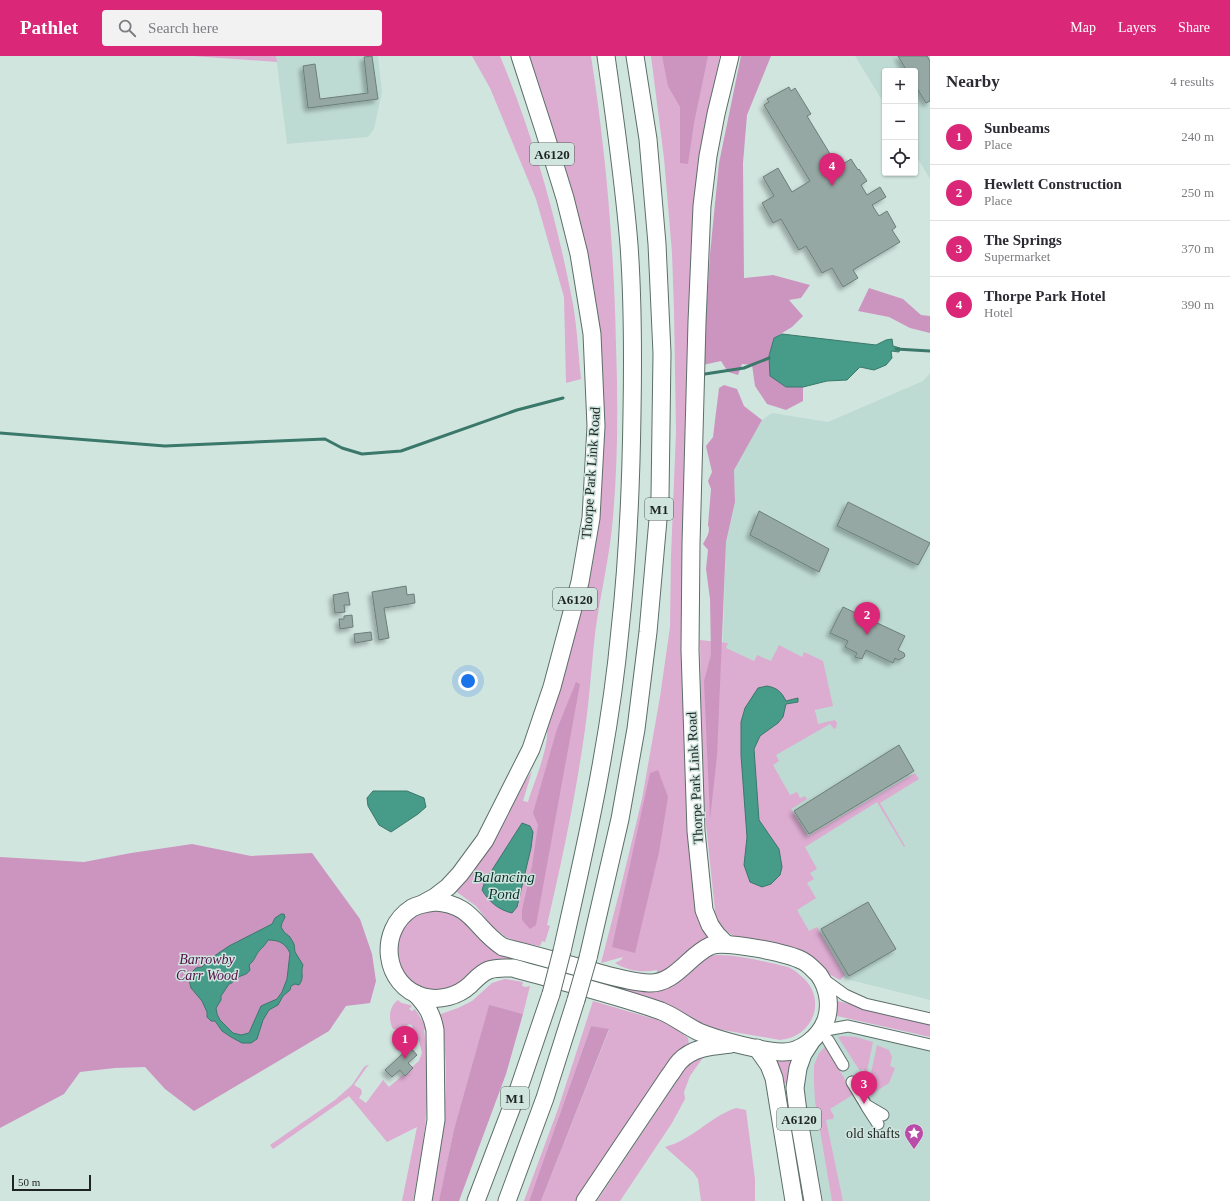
<!DOCTYPE html>
<html lang="en">
<head>
<meta charset="utf-8">
<style>
	body { margin:0; font-family:Georgia,serif; background:#f2f2f3; color:#2b2b33 }
	.controls { position:absolute; right:12px; top:12px; display:grid; overflow:hidden; border-radius:4px; box-shadow:0 1px 3px #0004 }
	.controls button { width:36px; height:36px; display:grid; place-items:center; padding:0; border:0; border-bottom:1px solid #e1e1e2; background:#fff; color:#2b2b33; font:20px sans-serif }
	.scale { position:absolute; left:12px; bottom:10px; width:79px; box-sizing:border-box; padding-left:4px; border:2px solid #1d2422; border-top:0; font-size:11px; line-height:14px; white-space:nowrap; color:#1d2422; -webkit-text-stroke:3px #d1e5df; paint-order:stroke }
	.you { position:absolute; left:468px; top:625px; width:14px; height:14px; margin:-10px; border:3px solid #fff; border-radius:50%; background:#1a73e8; box-shadow:0 0 0 6px #1a73e833 }
	.badge { display:grid; place-items:center; width:26px; height:26px; border-radius:50%; background:#db2777; color:#fff; font-size:13px; font-weight:700 }
	.pin { position:absolute; translate:-50% -33px; filter:drop-shadow(0 1px 2px #0008) }
	.pin::after { content:''; position:absolute; top:21px; width:14px; height:12px; background:inherit; clip-path:polygon(0 0,100% 0,50% 100%) }
	.list { margin:0; padding:0; list-style:none }
	h2 { display:flex; justify-content:space-between; align-items:center; height:52px; margin:0; padding:0 16px; font-size:17px }
	h2 small { font-size:13px; font-weight:400; color:#7c7c81 }
	.list li { display:grid; grid-template-columns:26px 1fr auto; gap:12px; align-items:center; box-sizing:border-box; height:56px; padding:0 16px; border-top:1px solid #e1e1e2 }
	.list b { display:block; font-size:15px; white-space:nowrap }
	.list p { margin:0; font-size:13px; white-space:nowrap; color:#7c7c81 }
	.list em { font-size:13px; font-style:normal; color:#7c7c81 }
	.icon { flex:none; width:22px; height:22px; fill:none; stroke:currentColor; stroke-width:2; stroke-linecap:round; stroke-linejoin:round }
	.map { position:relative; flex:none; width:930px; height:1145px; overflow:hidden }
	header { display:flex; align-items:center; gap:24px; box-sizing:border-box; height:56px; padding:0 20px; background:#db2777; color:#fff }
	header strong { font-size:19px }
	nav { display:flex; gap:22px; margin-inline-start:auto; font-size:14px }
	.search { width:280px; height:36px; background:#f2f2f3; display:flex; align-items:center; gap:10px; box-sizing:border-box; padding:0 14px; border-radius:4px; color:#7c7c81; font-size:15px }
	main { display:flex }
	aside { flex:1; background:#fff }
	.map>svg:first-child { display:block }
	.built { fill:#bedbd3 }
	.green { fill:#dcacd1 }
	.forest { fill:#cc95c0 }
	.water { fill:#469c89; stroke:#3a786a; fill-rule:evenodd }
	.lines { fill:none; stroke-linecap:round; stroke-linejoin:round }
	.stream { stroke:#3a786a; stroke-width:3 }
	.building { fill:#96a8a3; stroke:#6c7e79; filter:url(#shadow) }
	.minor-casing { stroke:#5d6e69; stroke-width:13 }
	.highway-casing { stroke:#5d6e69; stroke-width:19 }
	.minor { stroke:#fff; stroke-width:11 }
	.highway { stroke:#fff; stroke-width:17 }
	.highway-bridge-casing { stroke:#5d6e69; stroke-width:19; stroke-linecap:butt }
	.highway-bridge { stroke:#fff; stroke-width:17 }
	.labels { text-anchor:middle; dominant-baseline:central; stroke-width:3; stroke-linejoin:round; paint-order:stroke }
	.shield { fill:#d1e5df; stroke:#535e5b; stroke-width:1 }
	.shield-label { font-size:13px; font-weight:bold; fill:#1d2422 }
	.street-label { font-size:14px; fill:#1d2422; stroke:#d1e5df }
	.park-label { font-size:14px; font-style:italic; fill:#510f48; stroke:#d1e5df }
	.poi-label { font-size:14px; fill:#1d2422; stroke:#d1e5df; text-anchor:end }
	.water-label { font-size:15px; font-style:italic; fill:#08322a; stroke:#d1e5df }
</style>
</head>
<body>
<header>
<strong>Pathlet</strong>
<div class="search"><svg class="icon" aria-label="search" viewBox="0 0 24 24"><circle cx="10" cy="10" r="6"/><path d="M15 15l6 6"/></svg>Search here</div>
<nav><a>Map</a><a>Layers</a><a>Share</a></nav>
</header>
<main>
<div class="map">
<svg width="930" height="1145" viewBox="0 0 930 1145">
	<defs>
		<filter id="shadow"><feDropShadow dx="-3.5" dy="3.5" stdDeviation="2" flood-color="#0004"/></filter>
	</defs>
	<rect width="100%" height="100%" fill="#d1e5df"/>
	<!-- built -->
	<g class="built">
		<polygon points="276,0 378,0 382,36 374,73 368,81 287,88"/>
		<polygon points="855,0 930,0 930,123 915,98 915,15 885,15 885,49"/>
		<polygon points="930,317 930,944 846,923 822,899 790,880 779,753 770,699 814,662 818,646 722,608 726,486 735,446 734,413 762,364 772,357 828,366 923,325"/>
		<polygon points="836,971 930,989 930,1145 813,1145 799,1064 803,998"/>
	</g>
	<!-- green -->
	<g class="green">
		<polygon points="193,0 276,0 277,6"/>
		<path d="M 472,0 L 500,0 C 532,76 555,157 571,238 C 577,266 578,295 581,323 L 566,327 L 564,241 L 536,143 L 490,32 Z"/>
		<path d="M 528,0 L 591,0 C 606,96 614,192 616,289 C 618,346 618,404 613,461 C 610,500 600,539 595,578 C 591,614 589,651 583,687 C 574,748 561,809 547,869 L 550,870 L 545,886 L 542,885 L 540,890 L 518,886 L 506,881 L 492,870 L 476,850 L 454,834 L 508,759 L 523,728 L 532,715 L 523,745 L 528,746 C 533,728 552,686 546,669 L 565,609 L 603,336 L 539,38 L 538,25 Z"/>
		<path d="M 651,0 L 720,0 L 703,84 L 692,177 L 688,281 L 684,566 L 711,882 L 668,914 L 657,918 L 657,914 C 642,917 628,915 615,907 L 621,904 L 623,901 L 601,907 L 623,822 L 642,743 L 660,641 L 670,571 L 671,500 L 676,376 L 674,254 L 672,197 L 664,102 Z"/>
		<path d="M 700,584 L 728,587 L 726,592 L 754,605 L 757,599 L 771,605 L 779,589 L 802,601 L 804,596 L 823,605 L 833,650 L 815,654 L 818,668 L 835,664 L 837,667 L 836,672 L 834,673 L 830,668 L 776,699 L 779,705 L 773,709 L 790,739 L 797,736 L 800,742 L 805,740 L 807,743 L 791,753 L 808,780 L 915,717 L 919,723 L 880,747 L 905,790 L 904,791 L 877,746 L 805,791 L 817,813 L 810,817 L 814,823 L 807,827 L 816,842 L 797,854 L 809,875 L 817,871 L 845,919 L 840,924 L 829,918 L 821,908 L 814,903 C 789,896 730,887 716,866 C 714,863 714,858 712,854 L 715,854 L 705,759 L 702,715 Z"/>
		<path d="M 440,854 C 458,860 465,867 479,880 L 667,930 C 675,927 682,924 689,918 C 695,913 698,905 706,901 C 721,894 771,907 788,911 C 793,913 797,916 801,920 C 828,942 814,981 780,984 L 717,973 L 688,962 L 508,907 L 446,933 L 432,935 L 419,931 L 407,923 L 399,911 L 396,898 L 397,884 L 403,871 L 413,862 L 426,856 Z"/>
		<path d="M 505,923 L 523,926 L 522,930 L 526,931 L 530,930 L 523,958 L 489,950 L 454,1073 L 440,1142 L 439,1145 L 430,1145 C 442,1099 448,1042 445,995 C 444,982 443,970 438,959 L 458,952 L 472,945 L 492,927 Z"/>
		<path d="M 398,944 C 402,949 407,947 412,950 L 409,953 L 412,955 L 415,953 L 423,966 L 426,967 L 428,972 L 424,974 C 433,1031 424,1089 413,1145 L 402,1145 L 417,1071 L 387,1086 L 349,1040 L 273,1093 L 270,1089 L 335,1044 L 352,1029 L 364,1011 L 369,1008 L 354,1029 L 361,1033 L 362,1037 L 359,1042 L 366,1047 L 383,1024 L 389,1031 L 419,1005 L 422,997 L 419,985 L 417,984 L 413,986 L 409,981 L 414,978 L 412,969 L 409,968 C 404,972 399,974 393,973 C 388,964 389,950 398,944 Z"/>
		<polygon points="593,945 668,967 688,982 689,988 578,1145 541,1145 609,974 591,970 529,1145 524,1145 558,1053"/>
		<polygon points="837,945 930,967 930,981 837,960"/>
		<polygon points="842,980 856,981 873,986 865,1025 861,1018 864,1014 863,1013 860,1015 838,981"/>
		<polygon points="877,989 889,994 892,1001 890,1010 895,1012 889,1027 872,1038 868,1031"/>
		<polygon points="825,991 854,1038 830,1053 834,1060 833,1063 826,1064 843,1145 832,1145 815,1045 814,1026 814,1009 819,997"/>
		<polygon points="700,1000 702,1003 690,1020 684,1036 685,1043 672,1067 620,1145 597,1145 684,1014 691,1006"/>
		<polygon points="792,1002 790,1010 789,1027 781,1028 775,1003"/>
		<path d="M 736,1052 L 746,1054 L 755,1123 L 755,1145 L 701,1145 L 698,1123 L 693,1116 L 665,1091 C 694,1083 709,1061 736,1052 Z"/>
	</g>
	<!-- forest -->
	<g class="forest">
		<polygon points="662,0 708,0 694,67 688,108 680,107 680,51 668,30"/>
		<polygon points="741,0 771,0 747,59 743,107 744,222 773,219 810,229 801,242 789,244 803,260 792,271 774,282 769,300 771,320 786,331 803,331 803,345 786,354 767,348 755,330 752,309 742,308 738,319 728,316 721,305 703,309 710,198 719,107"/>
		<polygon points="869,232 903,243 921,259 930,260 930,277 910,272 889,261 858,255"/>
		<path d="M 724,329 L 737,333 L 744,350 L 762,364 L 734,414 L 735,446 L 726,486 L 717,700 L 710,763 L 704,625 L 711,599 L 710,543 L 706,513 L 708,494 L 703,488 C 706,482 711,476 708,469 L 711,433 L 708,425 L 712,416 L 706,390 L 713,381 L 719,332 Z"/>
		<polygon points="576,626 580,628 536,869 530,873 522,864 522,854 532,810 538,769 533,757 557,673"/>
		<polygon points="658,714 668,741 659,796 635,897 612,891 650,717"/>
		<polygon points="192,788 251,800 312,797 360,863 372,898 376,925 370,947 346,950 329,975 194,1055 165,1033 145,1011 115,1012 80,1016 64,1038 0,1072 0,801 84,806 131,797"/>
		<polygon points="489,949 523,958 506,1018 459,1145 439,1145 454,1073"/>
		<polygon points="591,970 609,973 541,1145 529,1145"/>
	</g>
	<!-- water -->
	<g class="water">
		<polygon points="782,278 876,289 886,284 892,283 893,290 900,292 899,296 891,295 892,302 886,309 874,314 860,311 847,324 827,325 803,331 786,331 770,320 769,300 774,282"/>
		<path d="M 767,630 C 777,632 781,635 786,645 L 798,642 L 798,646 L 786,648 L 783,661 L 778,667 L 760,680 L 754,693 L 759,764 L 779,793 L 782,811 L 780,819 L 771,828 L 762,831 L 750,826 L 744,809 L 747,781 L 741,699 L 741,666 L 745,652 L 758,632 Z"/>
		<polygon points="373,735 407,735 424,742 426,751 418,758 391,776 379,769 368,750 367,742"/>
		<path d="M 522,767 L 530,770 L 533,776 L 531,792 L 517,851 L 512,857 C 499,854 489,846 482,834 L 485,825 Z"/>
		<path d="M 281,858 L 284,858 L 285,861 L 282,867 L 281,871 L 284,876 L 290,881 L 294,888 L 295,896 L 303,909 C 300,917 305,921 299,929 L 295,928 L 291,930 L 290,934 L 283,940 L 278,949 L 269,954 L 263,964 L 257,983 L 251,987 L 242,987 L 231,981 L 222,975 L 215,965 L 211,965 L 207,961 L 207,956 L 202,945 L 191,932 L 189,924 L 192,916 L 196,912 L 202,911 L 210,903 L 229,890 L 272,868 L 275,862 ZM 268,884 C 279,884 285,887 290,897 L 287,923 L 282,936 L 277,943 L 261,950 L 249,977 L 241,979 L 233,977 L 220,964 L 217,958 L 216,952 L 221,944 L 221,940 L 229,928 C 234,927 233,924 237,922 C 243,918 246,920 250,914 L 249,909 C 255,904 255,900 259,895 C 263,891 265,889 268,884 Z"/>
	</g>
	<g class="lines">
		<!-- stream -->
		<g class="stream">
			<polyline points="896,293 930,295"/>
			<polyline points="705,318 744,312 769,302"/>
			<polyline points="0,377 165,390 325,383 342,392 362,398 401,395 517,354 563,342"/>
		</g>
	</g>
	<!-- building -->
	<g class="building">
		<polygon points="372,0 378,43 308,52 303,10 315,8 320,43 368,37 364,1"/>
		<polygon points="898,0 927,0 930,5 930,45 926,47 915,29 915,15 907,15"/>
		<polygon points="789,31 791,35 795,32 811,58 807,60 838,111 851,103 858,114 859,113 867,125 861,129 867,139 880,131 886,141 872,149 879,160 887,155 896,171 892,174 900,186 853,214 858,222 843,231 832,212 822,217 806,190 799,194 781,163 773,167 762,147 774,140 763,121 778,112 792,136 810,125 764,49 769,46 767,43"/>
		<polygon points="848,446 930,487 918,509 837,470"/>
		<polygon points="759,455 829,493 819,516 750,479"/>
		<polygon points="406,530 407,539 414,538 415,547 384,552 389,582 379,584 372,536"/>
		<polygon points="348,536 350,549 344,549 345,556 335,557 333,539"/>
		<polygon points="843,551 905,580 898,594 904,597 905,600 903,602 898,604 895,602 893,607 866,594 862,603 855,601 857,597 845,591 848,585 830,577"/>
		<polygon points="352,559 353,571 340,573 339,563 344,563 344,560"/>
		<polygon points="371,576 372,584 355,587 354,578"/>
		<polygon points="899,689 914,715 809,778 794,755"/>
		<polygon points="868,846 896,893 849,920 821,873"/>
		<polygon points="410,991 417,999 408,1007 413,1012 405,1020 400,1014 392,1021 385,1014"/>
	</g>
	<g class="lines">
		<defs>
			<g id="minor">
				<polyline points="823,923 845,939 865,948 930,963"/>
				<polyline points="818,978 826,974 848,970 930,989"/>
				<polyline points="828,984 843,1009"/>
				<polyline points="852,1026 866,1049 883,1059"/>
				<polyline points="867,1051 878,1068"/>
			</g>
			<g id="highway">
				<path d="M 435,846 C 473,848 475,873 503,891 C 532,898 560,906 588,914 C 608,919 628,926 649,927 C 675,928 688,900 710,890 C 725,884 788,897 803,905 C 809,908 814,914 819,919 C 828,932 831,949 826,964 C 819,982 800,997 781,996 C 760,995 718,984 699,976 C 686,970 674,960 661,955 C 613,938 562,926 513,912 C 505,912 497,911 489,914 C 481,917 476,923 470,929 C 458,940 440,945 424,941 C 383,930 377,874 412,852 C 419,848 427,847 435,846 Z"/>
				<polyline points="424,847 435,841 448,831 460,818 485,784 531,693 552,631 580,526 591,462 596,370 592,278 579,198 565,142 544,74 520,0"/>
				<polyline points="726,888 717,879 710,869 704,854 696,775 690,594 691,488 697,266 702,150 708,100 716,58 730,0"/>
				<path d="M 562,895 C 586,789 610,683 620,574 C 628,502 631,430 632,357 C 633,301 633,245 629,189 C 624,126 615,63 606,0"/>
				<polyline points="588,902 620,763 636,673 648,576 660,441 662,297 657,188 648,83 635,0"/>
				<path d="M 416,938 C 427,950 432,958 435,974 L 436,1064 L 423,1145"/>
				<polyline points="812,984 803,998 798,1012 795,1032 799,1064 813,1145"/>
				<polyline points="757,992 769,1009 774,1022 794,1145"/>
				<polyline points="476,1145 519,1032 551,938"/>
				<polyline points="507,1145 545,1042 576,944"/>
				<path d="M 585,1145 L 669,1020 C 673,1015 676,1009 680,1005 C 693,991 713,990 731,988"/>
			</g>
		</defs>
		<!-- minor casing -->
		<use href="#minor" class="minor-casing"/>
		<!-- highway casing -->
		<use href="#highway" class="highway-casing"/>
		<!-- minor -->
		<use href="#minor" class="minor"/>
		<!-- highway -->
		<use href="#highway" class="highway"/>
		<defs>
			<g id="highway-bridge">
				<polyline points="551,938 562,895"/>
				<polyline points="576,944 588,902"/>
			</g>
		</defs>
		<!-- highway-bridge casing -->
		<use href="#highway-bridge" class="highway-bridge-casing"/>
		<!-- highway-bridge -->
		<use href="#highway-bridge" class="highway-bridge"/>
	</g>
	<!-- icons -->
	<defs>
		<symbol id="sight-pin" viewBox="-11 -11 22 30"><path d="M0 17L-7.5 6A9.5 9.5 0 1 1 7.5 6Z" fill="#ba4ba8" stroke="#d1e5df"/><path d="M0-6L1.8-2.2L6-1.7L2.9 1.2L3.7 5.4L0 3.3L-3.7 5.4L-2.9 1.2L-6-1.7L-1.8-2.2Z" fill="#fff"/></symbol>
	</defs>
	<g fill-rule="evenodd">
		<use href="#sight-pin" x="903" y="1066" width="22" height="30"/>
	</g>
	<g class="labels">
		<!-- shield labels -->
		<g class="shield">
			<rect x="530" y="87" width="44" height="22" rx="3"/>
			<rect x="645" y="442" width="28" height="22" rx="3"/>
			<rect x="553" y="532" width="44" height="22" rx="3"/>
			<rect x="501" y="1031" width="28" height="22" rx="3"/>
			<rect x="777" y="1052" width="44" height="22" rx="3"/>
		</g>
		<g class="shield-label">
			<text x="552" y="98">A6120</text>
			<text x="659" y="453">M1</text>
			<text x="575" y="543">A6120</text>
			<text x="515" y="1042">M1</text>
			<text x="799" y="1063">A6120</text>
		</g>
		<!-- street labels -->
		<g class="street-label">
			<text transform="translate(591 417) rotate(-86)">Thorpe Park Link Road</text>
			<text transform="translate(695 722) rotate(-93)">Thorpe Park Link Road</text>
		</g>
		<!-- park labels -->
		<g class="park-label">
			<text x="207" y="903">Barrowby<tspan x="207" dy="16">Carr Wood</tspan></text>
		</g>
		<!-- poi labels -->
		<g class="poi-label">
			<text x="900" y="1077">old shafts</text>
		</g>
		<!-- water labels -->
		<g class="water-label">
			<text x="504" y="821">Balancing<tspan x="504" dy="17">Pond</tspan></text>
		</g>
	</g>
</svg>
<div class="controls">
<button>+</button>
<button>−</button>
<button><svg class="icon" aria-label="locate" viewBox="0 0 24 24"><circle cx="12" cy="12" r="6"/><path d="M12 2v4M12 18v4M2 12h4M18 12h4"/></svg></button>
</div>
<div class="scale">50 m</div>
<div class="you"></div>
<div class="pin badge" style="left:405px;top:1003px">1</div>
<div class="pin badge" style="left:867px;top:579px">2</div>
<div class="pin badge" style="left:864px;top:1048px">3</div>
<div class="pin badge" style="left:832px;top:130px">4</div>
</div>
<aside>
<h2>Nearby<small>4 results</small></h2>
<ul class="list">
<li><span class="badge">1</span><div><b>Sunbeams</b><p>Place</p></div><em>240 m</em></li>
<li><span class="badge">2</span><div><b>Hewlett Construction</b><p>Place</p></div><em>250 m</em></li>
<li><span class="badge">3</span><div><b>The Springs</b><p>Supermarket</p></div><em>370 m</em></li>
<li><span class="badge">4</span><div><b>Thorpe Park Hotel</b><p>Hotel</p></div><em>390 m</em></li>
</ul>
</aside>
</main>
</body>
</html>
